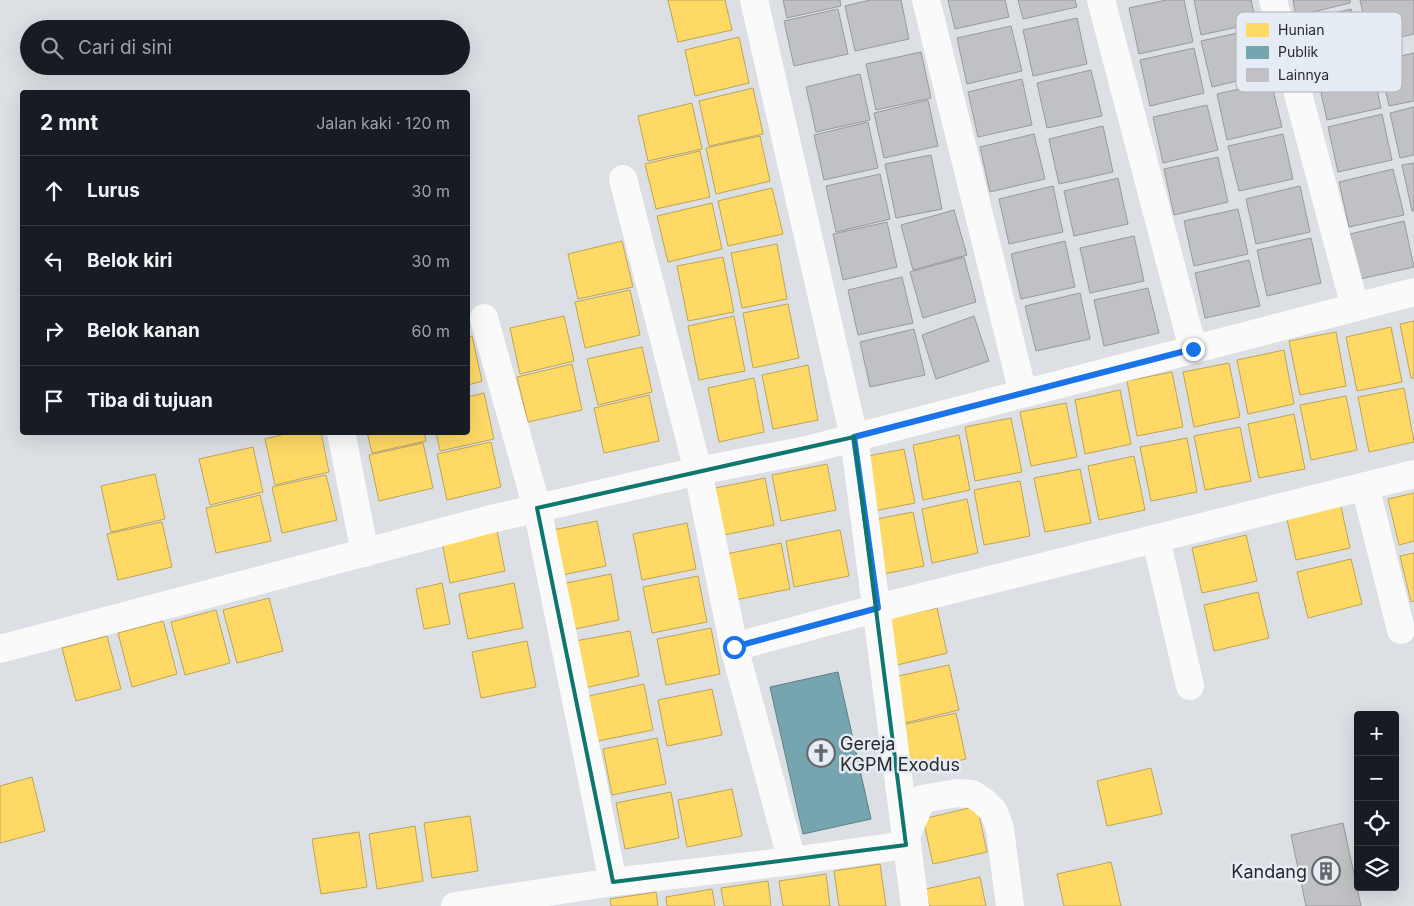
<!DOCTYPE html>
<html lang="id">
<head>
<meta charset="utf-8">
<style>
	body { margin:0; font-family:Inter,sans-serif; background:#20242c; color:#f1f3f6 }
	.controls { position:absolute; right:15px; bottom:15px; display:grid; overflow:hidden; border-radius:5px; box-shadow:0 5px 20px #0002 }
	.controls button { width:45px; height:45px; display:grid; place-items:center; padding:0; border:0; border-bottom:1px solid #363941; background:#171b24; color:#f1f3f6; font:25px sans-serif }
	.stop { position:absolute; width:15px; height:15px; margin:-11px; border:4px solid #1a73e8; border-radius:50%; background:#fff }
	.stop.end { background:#1a73e8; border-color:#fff; box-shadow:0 1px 5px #0008 }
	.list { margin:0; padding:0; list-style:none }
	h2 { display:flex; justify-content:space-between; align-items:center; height:65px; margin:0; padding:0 20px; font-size:21px }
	h2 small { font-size:16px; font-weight:400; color:#9ea1a6 }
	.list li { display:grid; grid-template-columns:32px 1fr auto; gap:15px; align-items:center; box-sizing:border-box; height:70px; padding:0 20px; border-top:1px solid #363941 }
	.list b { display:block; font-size:19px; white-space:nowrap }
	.list em { font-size:16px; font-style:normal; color:#9ea1a6 }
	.icon { flex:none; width:28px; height:28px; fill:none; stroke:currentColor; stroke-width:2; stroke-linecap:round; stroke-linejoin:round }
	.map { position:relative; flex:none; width:1414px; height:906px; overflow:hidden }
	.search { position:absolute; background:#171b24; box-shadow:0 5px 20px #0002; left:20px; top:20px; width:450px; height:55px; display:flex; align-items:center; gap:12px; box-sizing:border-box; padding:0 18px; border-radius:28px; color:#9ea1a6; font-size:19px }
	.panel { position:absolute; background:#171b24; box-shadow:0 5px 20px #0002; left:20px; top:90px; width:450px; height:345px; border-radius:5px }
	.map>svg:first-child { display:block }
	.homes { fill:#ffd966; stroke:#bea455 }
	.public { fill:#76a5af; stroke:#5e8088 }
	.building { fill:#c0c1c4; stroke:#98999c }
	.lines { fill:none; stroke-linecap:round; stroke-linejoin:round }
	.minor { stroke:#fafafb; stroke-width:28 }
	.route { stroke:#1a73e8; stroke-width:6 }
	.marked { fill:none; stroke:#0f766e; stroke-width:4; stroke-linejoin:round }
	.labels { text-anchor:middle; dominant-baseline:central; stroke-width:5; stroke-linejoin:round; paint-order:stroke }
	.poi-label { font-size:18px; fill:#272a2c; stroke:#e6ecf3; text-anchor:start }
	.key { fill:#e6ecf3; stroke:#adb2b7; stroke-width:1 }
	.key-label { font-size:14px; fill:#272a2c }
</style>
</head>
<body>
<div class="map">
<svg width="1414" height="906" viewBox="0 0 1414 906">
	<rect width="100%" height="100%" fill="#dcdfe3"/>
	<!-- homes -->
	<g class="homes">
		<polygon points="668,0 725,0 732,30 678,42"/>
		<polygon points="739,37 749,83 695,96 685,50"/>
		<polygon points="753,88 763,134 709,146 699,101"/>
		<polygon points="692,103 702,149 648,161 638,116"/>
		<polygon points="760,136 770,181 716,194 706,148"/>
		<polygon points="700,151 710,197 656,209 645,164"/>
		<polygon points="772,188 783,234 728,246 718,201"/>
		<polygon points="712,203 722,249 668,262 657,216"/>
		<polygon points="622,241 633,287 578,299 568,254"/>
		<polygon points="777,244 787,299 742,308 731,253"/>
		<polygon points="723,257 734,312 688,321 677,266"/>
		<polygon points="630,290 640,335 585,348 575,302"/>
		<polygon points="788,304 799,358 753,368 743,313"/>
		<polygon points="564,316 574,361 520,374 510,328"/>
		<polygon points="734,316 745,371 699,380 688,326"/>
		<polygon points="1414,321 1414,378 1411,378 1400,324"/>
		<polygon points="1391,327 1402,382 1357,391 1346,337"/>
		<polygon points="1336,332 1346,386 1300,395 1289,341"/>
		<polygon points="472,336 482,381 468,385 468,337"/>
		<polygon points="642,347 652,392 598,405 587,359"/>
		<polygon points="1284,350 1294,404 1248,414 1237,360"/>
		<polygon points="1229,363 1240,417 1194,427 1183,372"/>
		<polygon points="572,364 582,410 528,422 517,377"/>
		<polygon points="808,365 818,420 773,429 762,375"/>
		<polygon points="1172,372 1183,427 1137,436 1127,381"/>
		<polygon points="754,378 764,432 719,442 708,388"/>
		<polygon points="1404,388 1414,442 1369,452 1358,397"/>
		<polygon points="1120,390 1131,444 1085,454 1075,400"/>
		<polygon points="484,393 494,439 440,451 436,432 468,432 468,397"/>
		<polygon points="649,395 659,441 604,453 594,408"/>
		<polygon points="1346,396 1357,450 1311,460 1300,405"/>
		<polygon points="1066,403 1077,457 1031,466 1020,412"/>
		<polygon points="1294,414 1305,469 1259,478 1248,424"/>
		<polygon points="1011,418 1022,472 975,481 965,427"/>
		<polygon points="1240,427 1251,481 1205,490 1194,436"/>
		<polygon points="293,432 321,432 329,472 275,485 265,439"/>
		<polygon points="367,432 424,432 426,441 372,453"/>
		<polygon points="959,435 970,490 923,500 913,445"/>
		<polygon points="1187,438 1197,492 1151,501 1140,447"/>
		<polygon points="491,442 501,487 447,500 437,454"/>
		<polygon points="423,443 433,488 379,501 369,455"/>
		<polygon points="253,447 263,492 210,505 199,459"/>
		<polygon points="904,449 915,503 869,512 858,458"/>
		<polygon points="1134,456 1145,510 1099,520 1088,466"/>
		<polygon points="827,464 836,510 781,521 772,475"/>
		<polygon points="1080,469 1091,523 1045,532 1034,478"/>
		<polygon points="155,474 165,519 111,532 101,486"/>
		<polygon points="326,475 337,520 282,533 272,487"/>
		<polygon points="765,478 774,525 719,536 710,489"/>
		<polygon points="1020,481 1030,536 984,545 974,490"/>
		<polygon points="1414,493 1414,541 1399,545 1388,499"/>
		<polygon points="260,495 271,541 216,553 206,508"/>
		<polygon points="967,499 978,553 932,563 922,509"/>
		<polygon points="1340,502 1350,548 1296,560 1286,515"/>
		<polygon points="913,512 924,566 878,575 867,521"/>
		<polygon points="597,521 606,566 552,577 543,532"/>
		<polygon points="162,522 172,567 118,580 107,534"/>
		<polygon points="687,523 696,569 642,580 633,534"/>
		<polygon points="496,526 505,571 450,583 441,537"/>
		<polygon points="840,530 849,576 794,587 786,541"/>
		<polygon points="1246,535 1257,581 1202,593 1192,548"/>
		<polygon points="781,543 790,589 735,600 726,554"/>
		<polygon points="1414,553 1414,601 1411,602 1400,556"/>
		<polygon points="1351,559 1362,604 1308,618 1297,572"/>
		<polygon points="611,574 619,620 565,631 556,585"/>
		<polygon points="698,576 707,622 652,633 643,587"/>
		<polygon points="442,583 450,624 424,629 416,589"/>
		<polygon points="514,583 523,628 468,639 459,594"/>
		<polygon points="1258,592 1269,638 1214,651 1204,605"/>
		<polygon points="269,598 283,651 237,663 223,610"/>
		<polygon points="937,608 947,653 893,666 882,620"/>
		<polygon points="216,610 230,663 185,675 171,622"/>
		<polygon points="163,621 177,674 132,687 118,633"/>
		<polygon points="711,628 720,674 666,685 657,639"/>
		<polygon points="630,631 639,676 584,688 575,641"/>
		<polygon points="107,636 121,689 76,701 62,648"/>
		<polygon points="527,641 536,687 481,698 472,652"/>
		<polygon points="949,665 959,710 905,723 894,677"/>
		<polygon points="644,684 653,730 598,741 589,696"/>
		<polygon points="712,689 722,735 667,746 658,700"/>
		<polygon points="956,713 966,759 912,771 902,725"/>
		<polygon points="657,738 666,784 612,795 603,749"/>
		<polygon points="1151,768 1162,814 1107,826 1097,781"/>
		<polygon points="32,777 45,831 0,843 0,786"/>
		<polygon points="732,789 742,836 687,847 678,800"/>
		<polygon points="671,792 679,838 625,849 616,803"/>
		<polygon points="977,806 987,852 933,864 923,819"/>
		<polygon points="470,816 478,871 432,878 424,823"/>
		<polygon points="415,826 423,881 377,889 369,834"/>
		<polygon points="359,832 367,887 321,894 312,839"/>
		<polygon points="1111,862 1121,906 1064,906 1057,874"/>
		<polygon points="880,864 886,906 839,906 834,871"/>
		<polygon points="826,874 830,906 783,906 779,881"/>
		<polygon points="980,877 986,906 929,906 926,889"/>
		<polygon points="768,881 771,906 724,906 721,888"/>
		<polygon points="712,889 715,906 667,906 666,897"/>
		<polygon points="656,892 658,906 611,906 610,899"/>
	</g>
	<!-- public -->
	<polygon class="public" points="838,672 871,819 803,834 770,687"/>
	<!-- building -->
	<g class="building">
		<polygon points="783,0 840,0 841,6 787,18"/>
		<polygon points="870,0 901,0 909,39 855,51 845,6"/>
		<polygon points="948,0 1005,0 1009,17 955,29"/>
		<polygon points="1018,0 1075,0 1077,7 1023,19"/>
		<polygon points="1166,0 1184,0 1193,42 1139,54 1129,8"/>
		<polygon points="1194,0 1251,0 1256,23 1201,35"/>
		<polygon points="1293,0 1350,0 1350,3 1296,16"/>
		<polygon points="1360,0 1414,0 1414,34 1370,44"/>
		<polygon points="838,9 848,54 794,66 784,21"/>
		<polygon points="1351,9 1361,55 1307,68 1297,22"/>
		<polygon points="1077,18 1087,64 1033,76 1023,30"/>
		<polygon points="1011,26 1022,71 967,84 957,38"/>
		<polygon points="1256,29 1266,74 1212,87 1201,41"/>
		<polygon points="1194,48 1204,93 1150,106 1140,60"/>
		<polygon points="921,52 931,98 876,110 866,64"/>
		<polygon points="1414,53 1414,101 1389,106 1379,61"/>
		<polygon points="1371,62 1381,108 1327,120 1317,75"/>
		<polygon points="1091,70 1102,116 1047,128 1037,83"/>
		<polygon points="860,74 870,120 816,132 806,87"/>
		<polygon points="1022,79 1032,125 978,137 968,92"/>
		<polygon points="1271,82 1282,127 1227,140 1217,94"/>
		<polygon points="928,100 938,146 884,158 874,113"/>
		<polygon points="1207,105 1218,150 1163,163 1153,117"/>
		<polygon points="1414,107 1414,155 1400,158 1390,113"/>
		<polygon points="1382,114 1392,160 1338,172 1328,127"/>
		<polygon points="868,122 878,168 824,180 814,135"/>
		<polygon points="1103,126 1113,172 1059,184 1049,139"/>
		<polygon points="1034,134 1045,179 990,192 980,147"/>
		<polygon points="1283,134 1293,179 1239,191 1228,146"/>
		<polygon points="931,155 942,209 896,218 885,164"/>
		<polygon points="1218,157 1228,202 1174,215 1164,169"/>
		<polygon points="1414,163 1414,211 1412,211 1402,165"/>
		<polygon points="1393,169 1404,215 1349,227 1339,182"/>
		<polygon points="880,174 890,219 836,232 826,186"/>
		<polygon points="1118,178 1128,224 1074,236 1064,191"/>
		<polygon points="1053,186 1063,232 1009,244 999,199"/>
		<polygon points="1300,186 1310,232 1256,244 1246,199"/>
		<polygon points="1238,209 1248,254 1194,266 1184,221"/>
		<polygon points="954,210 967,255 913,270 901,225"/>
		<polygon points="1404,221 1414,267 1360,279 1350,234"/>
		<polygon points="887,222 897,267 843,280 833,234"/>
		<polygon points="1134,236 1144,281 1090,293 1080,248"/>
		<polygon points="1311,238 1321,283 1267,296 1257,250"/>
		<polygon points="1065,241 1075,287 1021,299 1011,254"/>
		<polygon points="964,257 976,302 923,318 910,272"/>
		<polygon points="1249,260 1260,306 1205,318 1195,273"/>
		<polygon points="902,277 913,323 858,335 848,290"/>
		<polygon points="1148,288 1159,333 1104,346 1094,300"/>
		<polygon points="1080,293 1090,339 1036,351 1025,306"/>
		<polygon points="974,316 989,361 936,379 922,335"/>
		<polygon points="914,329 925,375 870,387 860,342"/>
		<polygon points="1343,823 1361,906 1306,906 1291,835"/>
	</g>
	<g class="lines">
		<!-- minor -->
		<g class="minor">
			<polyline points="754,0 854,437 915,906"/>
			<polyline points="926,0 1023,393"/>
			<polyline points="1101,0 1193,349"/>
			<polyline points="1273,0 1355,307"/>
			<polyline points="623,179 698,471 734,647 792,861"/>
			<polyline points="484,318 537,508 613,882"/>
			<polyline points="341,432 365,553"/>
			<polyline points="1365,486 1401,630"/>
			<polyline points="1156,539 1190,686"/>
			<polyline points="734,647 878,608 1414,474"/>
			<polyline points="0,649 491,519 698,471 807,450 1414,292"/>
			<polyline points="906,836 922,799 957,793 972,794 983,801 994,812 1000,829 1010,906"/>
			<polyline points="455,906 613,882 792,861 906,845"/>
		</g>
	</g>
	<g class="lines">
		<!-- route -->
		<polyline class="route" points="734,647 878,608 854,437 1193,349"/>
	</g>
	<!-- marked area -->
	<path class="marked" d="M 854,437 L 906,845 L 613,882 L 537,508 Z"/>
	<!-- icons -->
	<defs>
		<symbol id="church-ring" viewBox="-11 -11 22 22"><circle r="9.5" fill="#e6ecf3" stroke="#66696c" stroke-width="1.5"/><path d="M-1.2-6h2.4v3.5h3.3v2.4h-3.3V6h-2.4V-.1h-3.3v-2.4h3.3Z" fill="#66696c"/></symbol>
		<symbol id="building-ring" viewBox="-11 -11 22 22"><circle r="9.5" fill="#e6ecf3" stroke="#66696c" stroke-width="1.5"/><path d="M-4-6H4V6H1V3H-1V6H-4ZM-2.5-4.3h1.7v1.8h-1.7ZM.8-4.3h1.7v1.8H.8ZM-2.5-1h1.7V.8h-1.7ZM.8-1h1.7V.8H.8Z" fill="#66696c"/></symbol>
	</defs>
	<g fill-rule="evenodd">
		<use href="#church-ring" x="805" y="737" width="32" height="32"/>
		<use href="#building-ring" x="1310" y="855" width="32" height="32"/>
	</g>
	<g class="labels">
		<!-- poi labels -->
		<g class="poi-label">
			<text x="840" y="743">Gereja<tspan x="840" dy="21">KGPM Exodus</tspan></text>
			<text x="1307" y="871" text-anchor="end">Kandang</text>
		</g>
	</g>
	<!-- legend -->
	<rect x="1236" y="12" width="166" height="80" rx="8" class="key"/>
	<rect x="1246" y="23" width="23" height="14" fill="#ffd966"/>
	<rect x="1246" y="46" width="23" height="13" fill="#76a5af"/>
	<rect x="1246" y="68" width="23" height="14" fill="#c0c1c4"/>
	<g class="key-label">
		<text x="1278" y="35">Hunian</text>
		<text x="1278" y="57">Publik</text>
		<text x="1278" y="80">Lainnya</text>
	</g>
</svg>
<div class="controls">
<button>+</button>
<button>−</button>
<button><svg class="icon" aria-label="locate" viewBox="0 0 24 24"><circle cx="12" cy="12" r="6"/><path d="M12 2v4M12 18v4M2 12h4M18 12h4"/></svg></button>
<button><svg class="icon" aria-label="layers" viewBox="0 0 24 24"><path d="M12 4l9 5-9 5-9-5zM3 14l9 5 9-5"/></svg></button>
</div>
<div class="stop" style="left:734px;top:647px"></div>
<div class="stop end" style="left:1193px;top:349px"></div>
<div class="search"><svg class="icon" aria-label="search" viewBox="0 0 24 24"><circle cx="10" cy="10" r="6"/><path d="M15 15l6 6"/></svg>Cari di sini</div>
<section class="panel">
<h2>2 mnt<small>Jalan kaki · 120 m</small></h2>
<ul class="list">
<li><svg class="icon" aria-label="ahead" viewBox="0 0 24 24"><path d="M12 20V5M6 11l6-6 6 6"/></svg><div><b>Lurus</b></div><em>30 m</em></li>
<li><svg class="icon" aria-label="left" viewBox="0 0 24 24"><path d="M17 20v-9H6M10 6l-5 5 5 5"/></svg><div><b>Belok kiri</b></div><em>30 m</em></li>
<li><svg class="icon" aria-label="right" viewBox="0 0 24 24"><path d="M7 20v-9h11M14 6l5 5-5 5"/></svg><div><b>Belok kanan</b></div><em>60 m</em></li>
<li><svg class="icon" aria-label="arrive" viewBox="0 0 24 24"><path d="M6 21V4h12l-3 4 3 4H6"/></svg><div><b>Tiba di tujuan</b></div></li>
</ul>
</section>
</div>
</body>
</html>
